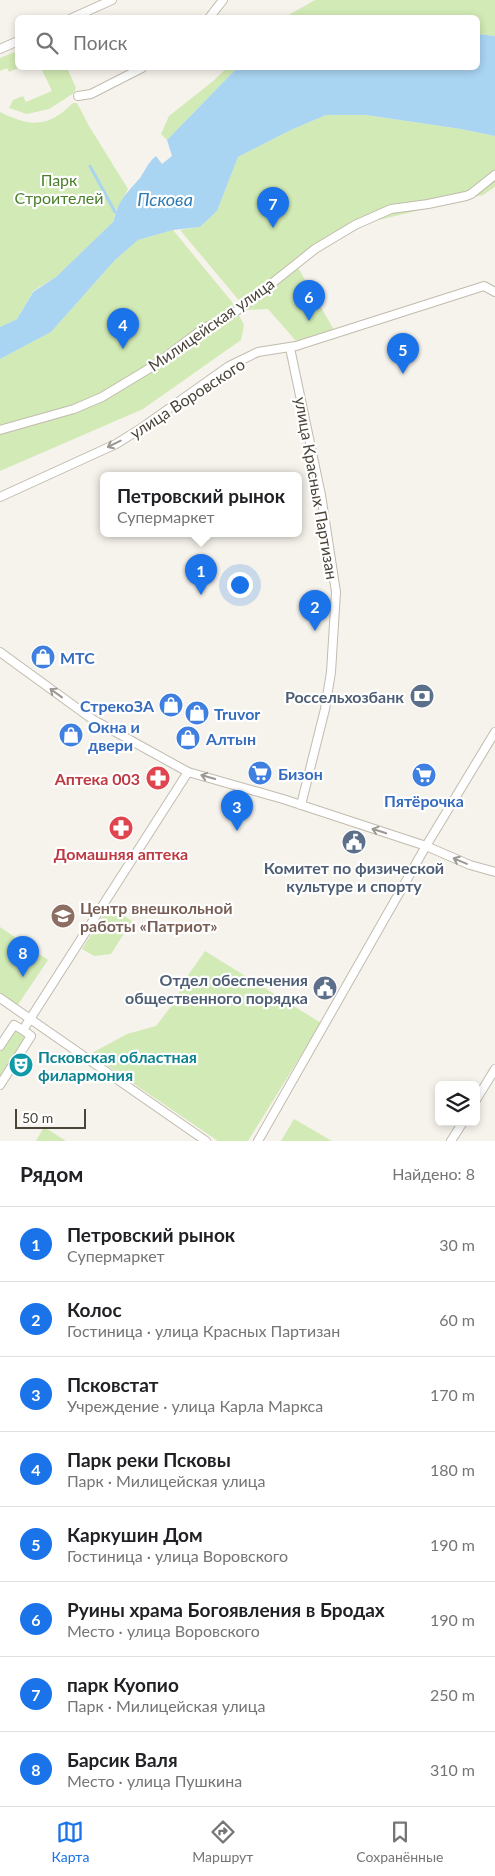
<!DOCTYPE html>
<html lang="ru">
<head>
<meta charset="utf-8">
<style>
	body { margin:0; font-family:Lato,sans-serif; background:#f2f2f2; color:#202124 }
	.controls { position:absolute; right:15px; bottom:15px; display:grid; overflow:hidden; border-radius:8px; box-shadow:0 2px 8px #0003 }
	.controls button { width:45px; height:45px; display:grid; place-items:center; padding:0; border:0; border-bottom:1px solid #e0e0e0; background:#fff; color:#202124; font:25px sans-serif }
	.scale { position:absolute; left:15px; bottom:12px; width:71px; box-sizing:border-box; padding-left:5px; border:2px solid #4b4439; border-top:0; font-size:14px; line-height:18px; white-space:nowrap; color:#4b4439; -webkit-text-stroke:4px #fff; paint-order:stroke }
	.you { position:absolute; left:239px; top:584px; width:18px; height:18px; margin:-12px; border:4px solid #fff; border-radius:50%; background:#1a73e8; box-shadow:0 0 0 8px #1a73e833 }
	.badge { display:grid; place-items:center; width:32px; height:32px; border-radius:50%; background:#1a73e8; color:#fff; font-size:16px; font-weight:700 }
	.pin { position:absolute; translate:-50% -41px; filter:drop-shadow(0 1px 2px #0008) }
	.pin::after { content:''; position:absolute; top:26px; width:18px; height:15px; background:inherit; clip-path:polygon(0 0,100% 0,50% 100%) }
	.popup { position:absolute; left:100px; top:472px; width:202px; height:65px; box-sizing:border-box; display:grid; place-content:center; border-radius:8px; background:#fff; filter:drop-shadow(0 1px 4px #0005); font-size:16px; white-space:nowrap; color:#757577 }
	.popup b { font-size:19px; color:#202124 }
	.popup::after { content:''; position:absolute; left:50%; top:100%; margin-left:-10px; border:10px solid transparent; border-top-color:#fff }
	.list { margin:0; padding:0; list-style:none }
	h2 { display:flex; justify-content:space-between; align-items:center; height:65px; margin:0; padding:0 20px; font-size:21px }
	h2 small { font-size:16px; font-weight:400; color:#757577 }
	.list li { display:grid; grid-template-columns:32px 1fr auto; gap:15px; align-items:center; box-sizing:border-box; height:75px; padding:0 20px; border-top:1px solid #e0e0e0 }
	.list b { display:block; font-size:19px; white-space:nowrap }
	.list p { margin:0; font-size:16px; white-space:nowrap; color:#757577 }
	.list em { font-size:16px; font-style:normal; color:#757577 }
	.icon { flex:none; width:28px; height:28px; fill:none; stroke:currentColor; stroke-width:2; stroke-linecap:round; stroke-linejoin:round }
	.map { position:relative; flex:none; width:495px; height:1141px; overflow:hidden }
	.search { position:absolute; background:#fff; box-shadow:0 2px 8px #0003; left:15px; right:15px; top:15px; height:55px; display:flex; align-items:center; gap:12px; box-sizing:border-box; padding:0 18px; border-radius:8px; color:#757577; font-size:19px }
	.sheet { height:665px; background:#fff }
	nav { display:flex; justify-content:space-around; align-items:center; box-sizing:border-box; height:70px; border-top:1px solid #e0e0e0; background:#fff; font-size:14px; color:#757577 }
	nav a { display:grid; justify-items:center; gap:2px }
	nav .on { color:#1a73e8 }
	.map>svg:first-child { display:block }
	.green { fill:#d2eab5 }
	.water { fill:#a9d4f2 }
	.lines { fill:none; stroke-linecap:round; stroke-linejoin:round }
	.stream { stroke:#a9d4f2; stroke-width:3 }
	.street-casing { stroke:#c2bbae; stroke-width:10 }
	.street { stroke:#fff; stroke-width:8 }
	.oneway { stroke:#9c9892 }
	.labels { text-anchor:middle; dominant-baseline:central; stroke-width:4.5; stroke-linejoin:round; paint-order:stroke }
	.park-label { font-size:16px; fill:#4a7f2a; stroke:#fff }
	.street-label { font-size:16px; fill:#4b4439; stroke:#fff }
	.shop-label { font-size:16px; font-weight:bold; fill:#366cbe; stroke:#fff; text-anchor:start }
	.service-label { font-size:16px; font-weight:bold; fill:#4e5e75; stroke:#fff; text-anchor:end }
	.health-label { font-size:16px; font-weight:bold; fill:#be3a42; stroke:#fff; text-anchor:end }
	.education-label { font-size:16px; font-weight:bold; fill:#785e54; stroke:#fff; text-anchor:start }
	.culture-label { font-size:16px; font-weight:bold; fill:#0d838f; stroke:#fff; text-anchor:start }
	.water-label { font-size:18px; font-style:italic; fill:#2e7ab2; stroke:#fff }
</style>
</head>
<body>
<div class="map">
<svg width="495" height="1141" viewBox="0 0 495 1141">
	<rect width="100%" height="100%" fill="#f6f3ec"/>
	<!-- green -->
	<g class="green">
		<polygon points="315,0 495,0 495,36 478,34 478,18 285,17"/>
		<polygon points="17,51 18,68 9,72 7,68 0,71 0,58"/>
		<polygon points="41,68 67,68 76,88 74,93 49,109 27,114 9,108 13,100 23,96 26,102 52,91"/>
		<polygon points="227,68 237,68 167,140 161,134 169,116 212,82"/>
		<path d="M 73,103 L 77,103 L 89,126 L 128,189 L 115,212 L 114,221 L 56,277 L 33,291 L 17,319 L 0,327 L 0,112 C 30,127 48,128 73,103 Z"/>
		<polygon points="326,115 366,115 461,129 495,136 495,187 483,195 366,223 297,266 334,330 296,341 268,309 247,310 180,230 200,227 217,211 238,157 291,130"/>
		<polygon points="173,230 232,302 244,325 241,340 143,409 0,471 0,359 51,332 115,260 138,240"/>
		<polygon points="109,906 132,921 111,954 94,956 82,949"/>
		<polygon points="0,927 48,960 17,1006 0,995"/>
		<polygon points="205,951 321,1023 248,1141 218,1141 90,1054 127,1034 156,1026 176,1000 182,984"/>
		<polygon points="15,1028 28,1036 0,1080 0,1052"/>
		<polygon points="294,1119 332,1141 281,1141"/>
		<polygon points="44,1127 66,1141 36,1141"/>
	</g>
	<!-- water -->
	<path class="water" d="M 478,34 L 495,36 L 495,136 L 461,129 L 366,115 L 326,115 L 291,130 L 238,157 L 217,211 L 200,227 L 173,230 L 138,240 L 115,260 L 51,332 L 0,359 L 0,327 L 17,319 L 33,292 L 56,277 L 114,221 C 117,201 128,192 140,178 C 146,169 147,164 156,156 L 162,164 L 172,156 L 167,140 L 237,68 L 478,68 Z"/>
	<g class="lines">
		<!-- stream -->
		<polyline class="stream" points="90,166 115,212"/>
		<defs>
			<g id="street">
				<polyline points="72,18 112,0"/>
				<polyline points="209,18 223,0"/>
				<polyline points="0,49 18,41"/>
				<polyline points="78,96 91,94 142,68"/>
				<polyline points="290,348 321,495 336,592 331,672 325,709 301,805"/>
				<polyline points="0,430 74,409 102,397 155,365 204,328 224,319 241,308 315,249 355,225 391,209 428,204 466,196 471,194 495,175"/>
				<polyline points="0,497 116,444 140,429 229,366 258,352 296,346 484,286 495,292"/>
				<polyline points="0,652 92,719 188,772 283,799 426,846 470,865 495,872"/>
				<polyline points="0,998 206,1141"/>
				<polyline points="0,1046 14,1025 23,1030"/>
				<polyline points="0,1085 31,1036 23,1030 188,772"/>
				<polyline points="476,1100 495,1069"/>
				<polyline points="258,1141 426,846 495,732"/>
				<polyline points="451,1141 463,1122"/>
			</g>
		</defs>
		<!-- street casing -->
		<use href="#street" class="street-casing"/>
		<!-- street -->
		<use href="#street" class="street"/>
	</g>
	<!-- one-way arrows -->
	<defs><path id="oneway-shaft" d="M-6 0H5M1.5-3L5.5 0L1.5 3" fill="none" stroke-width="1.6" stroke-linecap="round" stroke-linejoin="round" transform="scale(1.25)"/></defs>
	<g class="oneway">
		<use href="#oneway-shaft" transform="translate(114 444) rotate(154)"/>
		<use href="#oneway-shaft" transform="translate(56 693) rotate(-144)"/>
		<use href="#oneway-shaft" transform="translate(208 777) rotate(-164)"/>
		<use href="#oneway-shaft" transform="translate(379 831) rotate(-162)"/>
		<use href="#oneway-shaft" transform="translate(460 861) rotate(-157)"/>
	</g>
	<!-- icons -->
	<defs>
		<symbol id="shop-disc" viewBox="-11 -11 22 22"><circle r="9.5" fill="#3f7fe0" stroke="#fff"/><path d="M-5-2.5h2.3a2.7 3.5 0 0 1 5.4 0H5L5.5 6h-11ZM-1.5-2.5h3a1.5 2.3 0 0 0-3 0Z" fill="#fff"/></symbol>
		<symbol id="bank-disc" viewBox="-11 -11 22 22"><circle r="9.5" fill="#5c6f8a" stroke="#fff"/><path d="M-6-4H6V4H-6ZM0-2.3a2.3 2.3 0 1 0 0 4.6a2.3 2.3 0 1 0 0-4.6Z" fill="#fff"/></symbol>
		<symbol id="supermarket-disc" viewBox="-11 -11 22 22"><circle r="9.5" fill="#3f7fe0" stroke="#fff"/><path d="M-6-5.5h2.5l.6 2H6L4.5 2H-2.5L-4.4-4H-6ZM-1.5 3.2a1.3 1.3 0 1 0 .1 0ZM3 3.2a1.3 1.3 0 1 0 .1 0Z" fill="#fff"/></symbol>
		<symbol id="pharmacy-disc" viewBox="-11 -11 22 22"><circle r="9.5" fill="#e0444e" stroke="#fff"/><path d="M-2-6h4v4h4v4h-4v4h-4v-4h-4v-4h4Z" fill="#fff"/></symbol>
		<symbol id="civic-disc" viewBox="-11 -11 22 22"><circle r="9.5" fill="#5c6f8a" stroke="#fff"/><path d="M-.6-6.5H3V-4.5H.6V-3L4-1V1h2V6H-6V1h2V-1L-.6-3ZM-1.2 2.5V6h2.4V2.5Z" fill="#fff"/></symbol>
		<symbol id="school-disc" viewBox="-11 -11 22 22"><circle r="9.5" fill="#8d6e63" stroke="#fff"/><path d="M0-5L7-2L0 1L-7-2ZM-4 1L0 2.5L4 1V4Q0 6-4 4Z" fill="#fff"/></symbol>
		<symbol id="theatre-disc" viewBox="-11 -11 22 22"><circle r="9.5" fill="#0f9aa8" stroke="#fff"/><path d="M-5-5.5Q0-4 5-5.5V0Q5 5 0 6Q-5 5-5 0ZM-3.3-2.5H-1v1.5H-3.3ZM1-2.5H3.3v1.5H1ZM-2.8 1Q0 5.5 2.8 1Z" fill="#fff"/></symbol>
	</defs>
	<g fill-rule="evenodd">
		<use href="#shop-disc" x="29" y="643" width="28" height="28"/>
		<use href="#bank-disc" x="408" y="682" width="28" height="28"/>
		<use href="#shop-disc" x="157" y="691" width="28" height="28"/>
		<use href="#shop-disc" x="183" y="699" width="28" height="28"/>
		<use href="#shop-disc" x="57" y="721" width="28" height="28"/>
		<use href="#shop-disc" x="174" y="724" width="28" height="28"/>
		<use href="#supermarket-disc" x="246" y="759" width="28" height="28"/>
		<use href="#supermarket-disc" x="410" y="761" width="28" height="28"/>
		<use href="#pharmacy-disc" x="144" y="764" width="28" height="28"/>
		<use href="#pharmacy-disc" x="107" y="814" width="28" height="28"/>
		<use href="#civic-disc" x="340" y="828" width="28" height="28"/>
		<use href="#school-disc" x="49" y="902" width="28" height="28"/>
		<use href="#civic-disc" x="311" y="974" width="28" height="28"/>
		<use href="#theatre-disc" x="7" y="1051" width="28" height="28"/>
	</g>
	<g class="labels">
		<!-- park labels -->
		<g class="park-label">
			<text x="59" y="179">Парк<tspan x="59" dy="18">Строителей</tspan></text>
		</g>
		<!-- street labels -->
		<g class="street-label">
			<text transform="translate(211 324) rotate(-35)">Милицейская улица</text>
			<text transform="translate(187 398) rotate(-33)">улица Воровского</text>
			<text transform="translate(317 488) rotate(80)">улица Красных Партизан</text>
		</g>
		<!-- shop labels -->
		<g class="shop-label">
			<text x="60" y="657">МТС</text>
			<text x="154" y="705" text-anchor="end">СтрекоЗА</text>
			<text x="214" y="713">Truvor</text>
			<text x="88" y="726">Окна и<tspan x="88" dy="18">двери</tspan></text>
			<text x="206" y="738">Алтын</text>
			<text x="278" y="773">Бизон</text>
			<text x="424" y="800" text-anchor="middle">Пятёрочка</text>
		</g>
		<!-- service labels -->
		<g class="service-label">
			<text x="404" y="696">Россельхозбанк</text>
			<text x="354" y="867" text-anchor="middle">Комитет по физической<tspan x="354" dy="18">культуре и спорту</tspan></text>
			<text x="308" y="979">Отдел обеспечения<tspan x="308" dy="18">общественного порядка</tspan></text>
		</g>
		<!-- health labels -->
		<g class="health-label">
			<text x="140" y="778">Аптека 003</text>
			<text x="121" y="853" text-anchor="middle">Домашняя аптека</text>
		</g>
		<!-- education labels -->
		<g class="education-label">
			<text x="80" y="907">Центр внешкольной<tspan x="80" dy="18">работы «Патриот»</tspan></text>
		</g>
		<!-- culture labels -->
		<g class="culture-label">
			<text x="38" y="1056">Псковская областная<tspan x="38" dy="18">филармония</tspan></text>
		</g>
		<!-- water labels -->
		<g class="water-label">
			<text x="165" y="199">Пскова</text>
		</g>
	</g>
</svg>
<div class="controls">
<button><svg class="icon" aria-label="layers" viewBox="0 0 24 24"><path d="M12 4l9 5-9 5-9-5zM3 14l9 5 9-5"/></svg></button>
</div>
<div class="scale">50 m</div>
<div class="you"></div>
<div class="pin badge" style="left:201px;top:595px">1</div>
<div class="popup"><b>Петровский рынок</b>Супермаркет</div>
<div class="pin badge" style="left:315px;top:631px">2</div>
<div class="pin badge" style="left:237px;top:831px">3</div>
<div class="pin badge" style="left:123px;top:349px">4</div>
<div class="pin badge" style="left:403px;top:374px">5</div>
<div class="pin badge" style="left:309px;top:321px">6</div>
<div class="pin badge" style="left:273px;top:228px">7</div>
<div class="pin badge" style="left:23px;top:977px">8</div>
<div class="search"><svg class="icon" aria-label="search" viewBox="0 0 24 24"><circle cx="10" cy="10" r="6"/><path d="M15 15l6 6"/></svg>Поиск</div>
</div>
<section class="sheet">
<h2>Рядом<small>Найдено: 8</small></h2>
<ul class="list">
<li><span class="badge">1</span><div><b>Петровский рынок</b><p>Супермаркет</p></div><em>30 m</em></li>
<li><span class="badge">2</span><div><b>Колос</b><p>Гостиница · улица Красных Партизан</p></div><em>60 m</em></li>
<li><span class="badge">3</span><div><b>Псковстат</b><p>Учреждение · улица Карла Маркса</p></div><em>170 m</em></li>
<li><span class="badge">4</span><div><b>Парк реки Псковы</b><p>Парк · Милицейская улица</p></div><em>180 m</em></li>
<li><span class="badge">5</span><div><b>Каркушин Дом</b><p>Гостиница · улица Воровского</p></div><em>190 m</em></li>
<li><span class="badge">6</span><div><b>Руины храма Богоявления в Бродах</b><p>Место · улица Воровского</p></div><em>190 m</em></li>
<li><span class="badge">7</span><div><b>парк Куопио</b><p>Парк · Милицейская улица</p></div><em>250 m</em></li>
<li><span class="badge">8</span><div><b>Барсик Валя</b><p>Место · улица Пушкина</p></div><em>310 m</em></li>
</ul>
</section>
<nav>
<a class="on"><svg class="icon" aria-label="map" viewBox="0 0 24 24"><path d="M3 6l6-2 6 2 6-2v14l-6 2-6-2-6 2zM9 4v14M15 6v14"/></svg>Карта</a>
<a><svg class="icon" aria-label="directions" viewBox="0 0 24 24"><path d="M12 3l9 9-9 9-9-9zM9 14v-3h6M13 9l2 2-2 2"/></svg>Маршрут</a>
<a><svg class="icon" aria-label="saved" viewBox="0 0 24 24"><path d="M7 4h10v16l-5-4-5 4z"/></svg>Сохранённые</a>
</nav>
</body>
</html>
